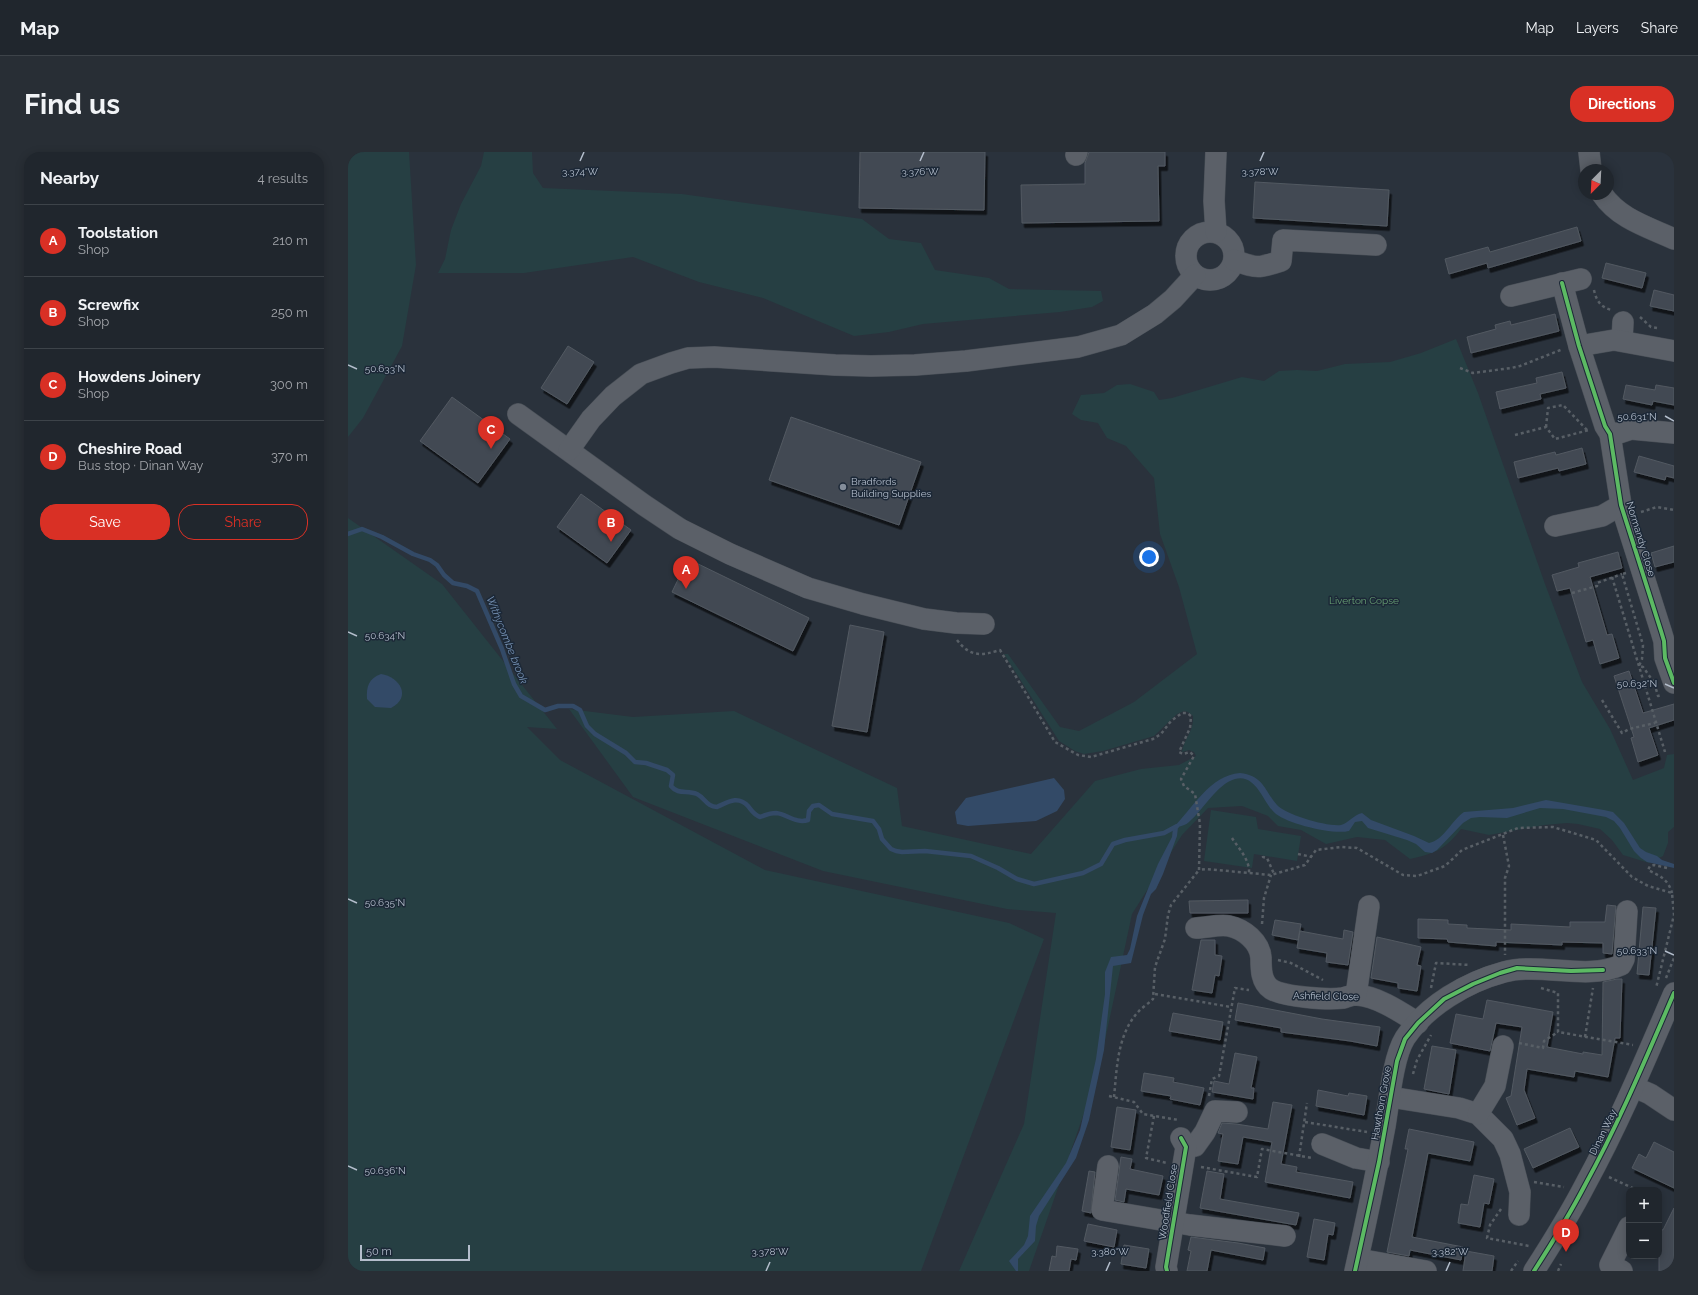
<!DOCTYPE html>
<html lang="en">
<head>
<meta charset="utf-8">
<style>
	body { margin:0; font-family:Raleway,sans-serif; background:#282e35; color:#f1f3f6 }
	.controls { position:absolute; right:12px; bottom:12px; display:grid; overflow:hidden; border-radius:8px; box-shadow:0 2px 10px #0003 }
	.controls button { width:36px; height:36px; display:grid; place-items:center; padding:0; border:0; border-bottom:1px solid #3d4349; background:#20262d; color:#f1f3f6; font:20px sans-serif }
	.compass { position:absolute; left:1230px; top:12px; width:36px; height:36px; border-radius:50%; background:#20262d; box-shadow:0 2px 10px #0003; rotate:204deg }
	.scale { position:absolute; left:12px; bottom:10px; width:110px; box-sizing:border-box; padding-left:4px; border:2px solid #b4becc; border-top:0; font-size:11px; line-height:14px; white-space:nowrap; color:#b4becc; -webkit-text-stroke:3px #1c2837; paint-order:stroke }
	.you { position:absolute; left:801px; top:405px; width:14px; height:14px; margin:-10px; border:3px solid #fff; border-radius:50%; background:#1a73e8; box-shadow:0 0 0 6px #1a73e833 }
	.badge { display:grid; place-items:center; width:26px; height:26px; border-radius:50%; background:#d93025; color:#fff; font-size:13px; font-weight:700 }
	.pin { position:absolute; translate:-50% -33px; filter:drop-shadow(0 1px 2px #0008) }
	.pin::after { content:''; position:absolute; top:21px; width:14px; height:12px; background:inherit; clip-path:polygon(0 0,100% 0,50% 100%) }
	.list { margin:0; padding:0; list-style:none }
	h2 { display:flex; justify-content:space-between; align-items:center; height:52px; margin:0; padding:0 16px; font-size:17px }
	h2 small { font-size:13px; font-weight:400; color:#a2a5aa }
	.list li { display:grid; grid-template-columns:26px 1fr auto; gap:12px; align-items:center; box-sizing:border-box; height:72px; padding:0 16px; border-top:1px solid #3d4349 }
	.list b { display:block; font-size:15px; white-space:nowrap }
	.list p { margin:0; font-size:13px; white-space:nowrap; color:#a2a5aa }
	.list em { font-size:13px; font-style:normal; color:#a2a5aa }
	.actions { display:flex; gap:8px; padding:12px 16px }
	.actions a { flex:1; padding:9px 0; border:1px solid #d93025; border-radius:16px; text-align:center; font-size:14px; color:#d93025 }
	.actions .main { background:#d93025; color:#fff }
	.map { position:relative; flex:none; width:1326px; height:1119px; overflow:hidden; border-radius:16px }
	header { display:flex; align-items:center; gap:24px; box-sizing:border-box; height:56px; padding:0 20px; background:#20262d; border-bottom:1px solid #3d4349 }
	header strong { font-size:19px }
	nav { display:flex; gap:22px; margin-inline-start:auto; font-size:14px }
	.intro { display:flex; align-items:center; justify-content:space-between; box-sizing:border-box; height:96px; padding:0 24px }
	h1 { margin:0; font-size:28px }
	.button { padding:10px 18px; border-radius:16px; background:#d93025; color:#fff; font-size:14px; font-weight:700 }
	main { display:flex; gap:24px; padding:0 24px }
	aside { flex:1; background:#20262d; border-radius:16px; box-shadow:0 2px 10px #0003 }
	.map>svg:first-child { display:block }
	.green { fill:#263f43 }
	.water { fill:#334a67 }
	.lines { fill:none; stroke-linecap:round; stroke-linejoin:round }
	.stream { stroke:#334a67; stroke-width:4.5 }
	.building { fill:#434a52; stroke:#525962; filter:url(#shadow) }
	.minor-casing { stroke:#484e56; stroke-width:22 }
	.path { stroke:#585f66; stroke-width:2.5; stroke-dasharray:3 3; stroke-linecap:butt }
	.minor { stroke:#5b6068; stroke-width:21 }
	.cycleway-casing { stroke:#1c2837; stroke-width:6 }
	.cycleway { stroke:#5cba63; stroke-width:4 }
	.ticks { fill:none; stroke:#b4becc; stroke-width:1.5 }
	.poi-dot { fill:#848d9a; stroke:#1c2837; stroke-width:1.5 }
	.labels { text-anchor:middle; dominant-baseline:central; stroke-width:3; stroke-linejoin:round; paint-order:stroke }
	.poi-label { font-size:10px; fill:#b4becc; stroke:#1c2837; text-anchor:start }
	.street-label { font-size:10px; fill:#b4becc; stroke:#1c2837 }
	.park-label { font-size:10px; fill:#68a074; stroke:#1c2837 }
	.water-label { font-size:11px; font-style:italic; fill:#7894b7; stroke:#1c2837 }
	.ticks-label { font-size:10px; text-anchor:middle; fill:#b4becc; stroke:#1c2837; stroke-width:3; stroke-linejoin:round; paint-order:stroke }
</style>
</head>
<body>
<header>
<strong>Map</strong>
<nav><a>Map</a><a>Layers</a><a>Share</a></nav>
</header>
<div class="intro"><h1>Find us</h1><a class="button">Directions</a></div>
<main>
<aside>
<h2>Nearby<small>4 results</small></h2>
<ul class="list">
<li><span class="badge">A</span><div><b>Toolstation</b><p>Shop</p></div><em>210 m</em></li>
<li><span class="badge">B</span><div><b>Screwfix</b><p>Shop</p></div><em>250 m</em></li>
<li><span class="badge">C</span><div><b>Howdens Joinery</b><p>Shop</p></div><em>300 m</em></li>
<li><span class="badge">D</span><div><b>Cheshire Road</b><p>Bus stop · Dinan Way</p></div><em>370 m</em></li>
</ul>
<div class="actions"><a class="main">Save</a><a>Share</a></div>
</aside>
<div class="map">
<svg width="1326" height="1119" viewBox="0 0 1326 1119">
	<defs>
		<filter id="shadow"><feDropShadow dx="2.5" dy="4.5" stdDeviation="0" flood-color="#0009"/></filter>
	</defs>
	<rect width="100%" height="100%" fill="#2a323c"/>
	<!-- green -->
	<g class="green">
		<polygon points="0,0 61,0 68,113 54,194 15,266 0,285"/>
		<polygon points="136,0 184,0 185,21 195,36 334,42 514,67 541,87 573,91 587,118 641,126 661,137 753,139 755,149 744,155 712,160 575,172 541,180 506,184 415,146 351,130 285,105 176,121 90,121 97,107 103,78 113,52 133,14"/>
		<path d="M 1108,187 L 1130,241 L 1197,432 L 1234,530 L 1262,577 L 1285,628 L 1316,616 L 1319,603 L 1326,602 L 1326,675 L 1320,680 L 1320,691 L 1315,704 L 1301,711 L 1275,703 L 1264,688 L 1252,677 L 1230,672 L 1219,671 L 1196,673 L 1141,683 L 1113,677 C 1098,697 1086,702 1062,707 L 1037,688 L 1009,685 L 978,692 L 953,678 L 930,674 L 920,664 L 894,654 L 860,656 L 834,683 L 784,762 L 750,921 L 681,1119 L 611,1119 L 676,972 L 708,761 L 659,757 L 475,719 L 285,645 L 221,557 L 285,565 L 386,559 L 549,636 L 554,674 L 683,702 L 747,629 L 793,617 L 831,613 L 848,604 L 846,600 L 841,598 L 834,600 C 836,586 846,580 845,564 L 840,560 L 836,559 L 829,562 L 806,584 L 755,599 L 736,602 L 727,599 L 711,589 L 656,502 L 660,502 L 712,575 L 731,579 L 786,550 L 849,502 L 831,435 L 812,382 L 806,326 L 778,294 L 759,286 L 750,271 L 733,268 L 724,262 L 733,243 L 756,241 L 769,233 L 782,232 L 806,240 L 811,248 L 824,246 L 894,225 L 916,229 L 931,219 L 949,218 L 969,219 L 997,212 L 1042,210 L 1073,201 Z"/>
		<polygon points="0,366 94,432 209,577 179,575 212,608 417,718 661,771 696,787 573,1119 0,1119"/>
		<polygon points="863,658 908,665 910,677 953,684 949,709 906,702 904,716 856,709"/>
	</g>
	<!-- water -->
	<g class="water">
		<path d="M 33,522 C 52,525 64,545 43,556 L 27,555 L 19,547 C 18,535 21,526 33,522 Z"/>
		<path d="M 892,621 C 916,624 916,638 929,653 C 938,663 980,675 993,673 C 1001,671 1005,663 1014,661 L 1023,668 L 1066,684 L 1081,691 C 1096,688 1103,669 1116,660 L 1165,656 L 1198,648 L 1256,658 L 1265,660 L 1276,671 L 1292,696 L 1298,700 L 1309,704 L 1314,708 L 1326,712 L 1326,716 L 1299,710 L 1293,706 L 1286,699 L 1272,676 L 1266,669 L 1258,665 L 1215,657 L 1192,656 L 1159,666 L 1132,665 L 1123,666 L 1115,671 L 1089,698 L 1084,701 L 1077,700 L 1068,692 L 1059,688 L 1020,676 L 1014,669 L 1007,670 L 1001,679 C 985,683 941,672 928,662 C 915,652 909,621 887,627 C 869,632 855,658 841,670 C 838,673 833,674 830,675 L 829,684 L 815,722 L 808,737 L 803,742 L 795,763 L 783,811 L 765,814 L 756,898 L 741,968 L 728,1006 L 691,1064 L 688,1074 L 687,1089 L 670,1107 L 670,1119 L 668,1119 L 661,1109 L 676,1093 L 680,1084 L 682,1064 L 718,1011 L 732,978 L 748,907 L 757,842 L 757,820 L 763,805 L 779,803 L 782,797 L 789,764 L 810,712 L 824,685 L 825,676 C 844,657 862,623 892,621 Z"/>
		<polygon points="706,626 716,638 717,647 709,659 688,669 620,674 609,672 607,660 618,646"/>
	</g>
	<g class="lines">
		<!-- stream -->
		<path class="stream" d="M 0,382 L 14,377 L 34,385 L 65,402 L 82,408 L 89,413 L 96,423 L 105,431 L 119,434 L 129,439 L 154,497 L 166,532 L 173,544 L 197,558 L 210,554 L 225,554 L 232,558 L 239,574 L 247,582 L 278,601 L 287,610 L 298,611 L 319,618 L 325,623 L 323,634 C 330,643 339,638 349,642 C 357,646 359,655 369,655 C 380,650 390,643 400,654 C 404,659 406,663 412,665 C 417,663 422,661 428,661 C 439,662 448,672 460,668 L 461,659 L 465,654 L 471,653 L 484,662 L 525,669 L 531,677 L 534,687 L 543,697 L 548,699 L 554,700 L 577,699 L 623,704 L 650,716 L 669,727 L 686,732 L 735,721 L 753,712 L 765,692 L 777,688 L 816,681 L 829,674"/>
	</g>
	<!-- building -->
	<g class="building">
		<polygon points="512,0 637,0 636,58 511,56"/>
		<polygon points="741,0 817,0 817,14 810,14 811,69 674,71 673,33 737,32 737,11"/>
		<polygon points="907,30 1041,38 1039,74 905,66"/>
		<polygon points="1229,75 1233,89 1140,116 1139,111 1101,122 1097,107 1140,95 1142,100"/>
		<polygon points="1258,111 1298,121 1294,136 1254,126"/>
		<polygon points="1306,138 1326,143 1326,159 1302,154"/>
		<polygon points="1207,162 1211,179 1123,201 1119,185 1148,177 1147,173 1162,169 1163,173"/>
		<polygon points="220,194 246,210 219,252 193,236"/>
		<polygon points="1214,220 1218,236 1192,242 1193,247 1152,257 1148,240 1189,231 1188,226"/>
		<polygon points="1278,233 1307,238 1308,233 1326,236 1326,253 1305,249 1304,253 1275,247"/>
		<polygon points="104,245 162,287 130,331 72,289"/>
		<polygon points="443,265 573,310 551,373 421,328"/>
		<polygon points="1234,296 1238,312 1211,319 1210,316 1170,326 1166,310 1207,300 1208,303"/>
		<polygon points="1291,304 1326,314 1326,326 1318,324 1317,328 1286,320"/>
		<polygon points="233,342 283,378 259,411 209,375"/>
		<polygon points="1326,394 1326,410 1307,415 1303,401"/>
		<polygon points="1270,400 1274,416 1242,425 1259,483 1264,482 1271,506 1252,512 1245,488 1238,490 1222,436 1209,439 1204,423 1231,415 1230,411"/>
		<polygon points="340,407 461,466 445,499 324,440"/>
		<polygon points="502,473 536,480 519,580 484,574"/>
		<polygon points="1281,519 1295,561 1326,552 1326,568 1301,576 1310,603 1290,610 1283,586 1286,585 1266,524"/>
		<polygon points="900,748 900,761 842,761 841,749"/>
		<polygon points="1259,753 1268,754 1264,802 1255,801 1255,791 1214,790 1214,793 1148,790 1148,794 1100,790 1099,787 1070,786 1070,767 1100,768 1100,772 1119,773 1119,776 1163,778 1163,772 1222,775 1222,770 1257,770"/>
		<polygon points="1295,755 1308,756 1301,823 1289,822"/>
		<polygon points="927,768 953,772 950,788 924,783"/>
		<polygon points="996,778 1005,780 1000,813 978,810 979,801 949,796 952,779 995,787"/>
		<polygon points="1029,785 1073,795 1069,813 1073,814 1069,839 1050,836 1050,831 1023,826"/>
		<polygon points="853,788 867,788 867,803 874,804 871,824 867,823 864,841 844,838"/>
		<polygon points="1269,827 1274,827 1272,886 1267,886 1260,925 1227,919 1226,925 1179,917 1176,938 1187,966 1169,973 1158,946 1163,944 1174,875 1148,871 1142,899 1102,891 1108,862 1135,867 1139,848 1205,860 1199,895 1235,902 1235,900 1254,903 1255,830"/>
		<polygon points="890,851 974,867 1032,875 1029,894 1002,889 933,880 933,876 887,868"/>
		<polygon points="825,861 875,870 872,888 821,879"/>
		<polygon points="1084,894 1108,898 1101,942 1076,937"/>
		<polygon points="887,901 909,905 903,936 906,936 905,947 864,940 866,929 881,932"/>
		<polygon points="796,921 826,926 825,930 856,936 852,953 822,947 823,944 793,939"/>
		<polygon points="970,938 1000,944 1001,941 1019,944 1016,963 968,954"/>
		<polygon points="925,950 944,953 933,1012 949,1015 948,1020 1005,1030 1002,1046 917,1030 924,990 895,985 890,1012 870,1009 875,982 870,981 874,971 888,972 920,977"/>
		<polygon points="769,955 788,958 782,998 763,995"/>
		<polygon points="1222,976 1231,995 1185,1016 1176,997"/>
		<polygon points="1061,977 1126,990 1122,1009 1080,1001 1064,1085 1115,1095 1113,1108 1062,1098 1061,1104 1039,1100 1060,997 1057,997"/>
		<polygon points="1306,990 1326,1000 1326,1036 1284,1016 1291,1002 1298,1006"/>
		<polygon points="773,1005 784,1007 782,1017 815,1024 811,1043 778,1037 776,1050 767,1048"/>
		<polygon points="741,1019 747,1020 743,1061 734,1059"/>
		<polygon points="859,1019 876,1022 872,1047 951,1061 948,1073 852,1056"/>
		<polygon points="1126,1023 1146,1027 1141,1052 1136,1051 1132,1075 1110,1071 1113,1052 1120,1053"/>
		<polygon points="1326,1056 1326,1119 1311,1119 1311,1077 1315,1078"/>
		<polygon points="966,1067 987,1071 985,1083 980,1082 976,1108 959,1105"/>
		<polygon points="740,1072 769,1078 766,1095 736,1089"/>
		<polygon points="843,1085 890,1091 917,1096 915,1108 863,1098 859,1119 839,1119 843,1099 840,1098"/>
		<polygon points="776,1093 801,1097 798,1116 773,1112"/>
		<polygon points="709,1094 730,1097 728,1108 723,1107 721,1119 701,1119 704,1104 708,1105"/>
		<polygon points="1118,1099 1146,1104 1144,1119 1115,1119"/>
	</g>
	<g class="lines">
		<defs>
			<g id="minor">
				<polyline points="1241,0 1243,18"/>
				<polyline points="728,3 729,0"/>
				<path d="M 1254,42 C 1271,67 1300,75 1326,87"/>
				<circle cx="862" cy="104" r="24"/>
				<polyline points="868,80 866,49 868,0"/>
				<path d="M 886,108 C 908,117 912,116 933,109 L 935,88 L 1028,93"/>
				<polyline points="1214,131 1231,194 1257,274 1262,282 1273,353 1313,479 1316,489 1317,506 1326,531"/>
				<polyline points="1163,144 1233,127"/>
				<polyline points="1274,189 1275,170"/>
				<polyline points="1231,194 1266,188 1326,199"/>
				<polyline points="170,262 296,353 332,377 382,402 460,436 515,452 576,467 608,471 636,472"/>
				<polyline points="1262,282 1271,281 1283,277 1326,281"/>
				<polyline points="221,298 243,267 265,244 293,222 323,211 340,206 366,205 487,213 523,214 567,213 618,209 730,195 773,183 807,162 825,147 847,123"/>
				<polyline points="1207,374 1254,364 1273,353"/>
				<path d="M 848,776 C 858,776 871,772 881,774 C 896,777 912,790 913,806 C 913,817 913,830 923,837 C 935,845 980,848 995,846 C 999,845 1005,842 1009,843 C 1029,844 1054,861 1070,871"/>
				<polyline points="1008,843 1021,754"/>
				<polyline points="1286,935 1302,942 1326,958"/>
				<polyline points="1042,945 1111,956 1130,962 1155,987 1162,1002 1172,1040 1171,1063"/>
				<polyline points="1130,962 1147,934 1155,894"/>
				<polyline points="974,992 1008,1006 1031,1010"/>
				<polyline points="838,995 847,994 857,980 867,959 889,960"/>
				<polyline points="760,1014 754,1058 842,1073 937,1084"/>
				<polyline points="1010,1107 1078,1119"/>
				<polyline points="819,1119 818,1115 838,995 833,986"/>
				<path d="M 1007,1119 C 1018,1071 1028,1022 1037,974 C 1041,950 1045,905 1057,886 C 1079,853 1119,830 1156,820 C 1193,810 1238,829 1273,813 L 1276,807 L 1279,759"/>
				<path d="M 1186,1119 C 1204,1091 1222,1062 1237,1033 C 1271,971 1298,906 1326,841"/>
				<polyline points="1274,1119 1262,1113 1281,1075"/>
			</g>
		</defs>
		<!-- minor casing -->
		<use href="#minor" class="minor-casing"/>
		<!-- path -->
		<g class="path">
			<path d="M 1246,138 C 1248,148 1253,156 1264,158"/>
			<polyline points="1292,165 1303,175 1309,176"/>
			<polyline points="1112,216 1125,221 1163,216 1172,214 1215,197"/>
			<polyline points="1198,275 1200,256 1215,253 1239,278"/>
			<polyline points="1167,283 1198,275 1207,287 1241,278"/>
			<polyline points="1293,360 1309,355 1326,358"/>
			<polyline points="1278,421 1274,422 1295,493 1294,507 1291,514 1295,515 1305,529"/>
			<polyline points="1264,425 1317,600"/>
			<polyline points="1224,441 1249,434 1249,431 1274,422"/>
			<path d="M 609,488 C 622,505 633,504 652,498 L 707,590 L 730,603 L 743,605 L 805,587 L 813,582 L 823,569 L 834,561 L 839,561 L 843,564 L 842,576 L 831,600 L 835,602 L 842,600 L 846,604 L 833,627 L 836,634 L 847,642 L 852,672 L 851,718 L 858,717 L 923,723 L 957,713 L 968,698 L 993,695 L 1009,696 L 1055,723 L 1069,724 L 1097,714 L 1114,698 L 1170,676 L 1205,675 L 1248,688 L 1284,725 L 1300,734 L 1324,741 L 1326,763 L 1308,836"/>
			<polyline points="1308,537 1310,544 1314,543"/>
			<polyline points="1254,548 1274,581 1281,577 1307,571"/>
			<polyline points="1155,683 1161,714 1157,726 1157,803"/>
			<path d="M 884,686 C 891,697 902,708 901,721"/>
			<polyline points="950,702 964,705"/>
			<polyline points="915,704 915,705 919,706 926,722"/>
			<path d="M 1319,716 L 1306,713 L 1302,714 L 1300,718 C 1312,724 1320,727 1324,741"/>
			<polyline points="914,772 916,746 923,723"/>
			<polyline points="930,808 943,811 975,828"/>
			<polyline points="1318,826 1326,806"/>
			<polyline points="1083,836 1088,811 1122,813"/>
			<polyline points="1193,836 1210,841 1210,880 1285,893"/>
			<polyline points="807,842 883,855"/>
			<polyline points="1237,885 1245,836"/>
			<polyline points="1171,891 1195,896 1196,889 1210,880"/>
			<polyline points="1065,922 1069,908 1083,883"/>
			<polyline points="761,944 786,950 795,962 831,968"/>
			<polyline points="861,944 864,927 871,924 887,836 901,838"/>
			<path d="M 766,945 C 769,916 769,882 791,859 C 795,855 801,851 805,847 L 807,815 L 817,787 L 820,763 L 823,753 L 851,718"/>
			<polyline points="806,964 798,1006 819,1011"/>
			<polyline points="957,970 1019,980"/>
			<polyline points="951,1005 959,951"/>
			<polyline points="853,1015 909,1025 914,997 964,1006"/>
			<polyline points="1261,1025 1289,1038"/>
			<polyline points="1186,1030 1216,1035"/>
			<polyline points="1153,1057 1142,1073 1139,1086 1181,1094"/>
			<polyline points="1163,1119 1170,1109"/>
			<polyline points="1210,1119 1213,1112"/>
		</g>
		<!-- minor -->
		<use href="#minor" class="minor"/>
		<defs>
			<g id="cycleway">
				<polyline points="1214,131 1231,194 1257,274 1262,282 1273,353 1313,479 1316,489 1317,506 1326,531"/>
				<polyline points="819,1119 818,1115 838,995 833,986"/>
				<polyline points="1007,1119 1031,1010 1049,909 1057,887 1070,871 1096,847 1125,832 1152,821 1169,816 1223,819 1255,818"/>
				<path d="M 1186,1119 C 1204,1091 1222,1062 1237,1033 C 1271,971 1298,906 1326,841"/>
			</g>
		</defs>
		<!-- cycleway casing -->
		<use href="#cycleway" class="cycleway-casing"/>
		<!-- cycleway -->
		<use href="#cycleway" class="cycleway"/>
	</g>
	<!-- ticks -->
	<path class="ticks" d="M 232,9 L 236,0M 572,9 L 576,0M 912,9 L 916,0M 0,213 L 9,217M 1317,264 L 1326,269M 0,480 L 9,484M 1317,532 L 1326,536M 0,747 L 9,751M 1317,799 L 1326,803M 0,1014 L 9,1018M 418,1119 L 422,1110M 758,1119 L 762,1110M 1098,1119 L 1102,1110"/>
	<!-- markers -->
	<circle class="poi-dot" cx="495" cy="335" r="4"/>
	<g class="labels">
		<!-- poi labels -->
		<g class="poi-label">
			<text x="503" y="329">Bradfords<tspan x="503" dy="12">Building Supplies</tspan></text>
		</g>
		<!-- street labels -->
		<g class="street-label">
			<text transform="translate(1293 387) rotate(73)">Normandy Close</text>
			<text transform="translate(978 844) rotate(1)">Ashfield Close</text>
			<text transform="translate(1033 951) rotate(-80)">Hawthorn Grove</text>
			<text transform="translate(1255 980) rotate(-64)">Dinan Way</text>
			<text transform="translate(820 1050) rotate(-81)">Woodfield Close</text>
		</g>
		<!-- park labels -->
		<g class="park-label">
			<text x="1016" y="448">Liverton Copse</text>
		</g>
		<!-- water labels -->
		<g class="water-label">
			<text transform="translate(159 488) rotate(68)">Withycombe brook</text>
		</g>
	</g>
	<g class="ticks-label">
		<text x="232" y="23">3.374°W</text>
		<text x="572" y="23">3.376°W</text>
		<text x="912" y="23">3.378°W</text>
		<text x="37" y="220">50.633°N</text>
		<text x="1289" y="268">50.631°N</text>
		<text x="37" y="487">50.634°N</text>
		<text x="1289" y="535">50.632°N</text>
		<text x="37" y="754">50.635°N</text>
		<text x="1289" y="802">50.633°N</text>
		<text x="37" y="1022">50.636°N</text>
		<text x="422" y="1103">3.378°W</text>
		<text x="762" y="1103">3.380°W</text>
		<text x="1102" y="1103">3.382°W</text>
	</g>
</svg>
<div class="controls">
<button>+</button>
<button>−</button>
</div>
<svg class="compass" viewBox="-18 -18 36 36"><path d="M0-13l5 13h-10z" fill="#e53935"/><path d="M0 13l5-13h-10z" fill="#a2a5aa"/></svg>
<div class="scale">50 m</div>
<div class="you"></div>
<div class="pin badge" style="left:338px;top:437px">A</div>
<div class="pin badge" style="left:263px;top:390px">B</div>
<div class="pin badge" style="left:143px;top:297px">C</div>
<div class="pin badge" style="left:1218px;top:1100px">D</div>
</div>
</main>
</body>
</html>
